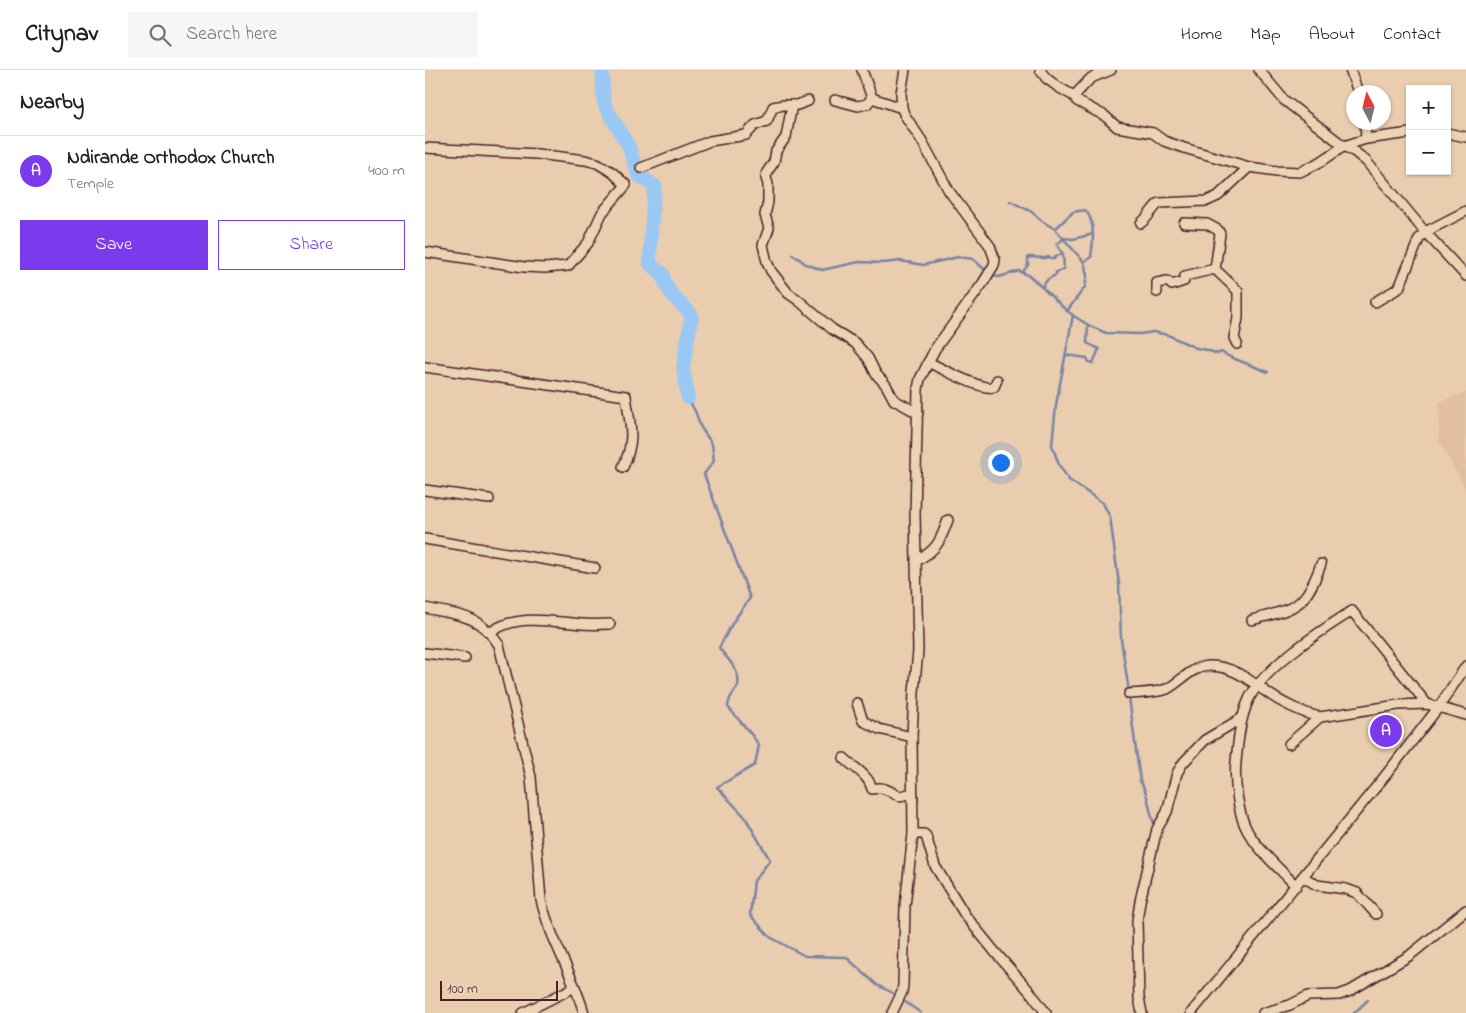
<!DOCTYPE html>
<html lang="en">
<head>
<meta charset="utf-8">
<style>
	body { margin:0; font-family:"Indie Flower",sans-serif; background:#f6f6f6; color:#202124 }
	.controls { position:absolute; right:15px; top:15px; display:grid; overflow:hidden; border-radius:0px; box-shadow:0 1px 4px #0004 }
	.controls button { width:45px; height:45px; display:grid; place-items:center; padding:0; border:0; border-bottom:1px solid #e0e0e0; background:#fff; color:#202124; font:25px sans-serif }
	.compass { position:absolute; left:921px; top:15px; width:45px; height:45px; border-radius:50%; background:#fff; box-shadow:0 1px 4px #0004; rotate:353deg }
	.scale { position:absolute; left:15px; bottom:12px; width:118px; box-sizing:border-box; padding-left:5px; border:2px solid #4a1f2b; border-top:0; font-size:14px; line-height:18px; white-space:nowrap; color:#4a1f2b; -webkit-text-stroke:4px #ebd4b4; paint-order:stroke }
	.you { position:absolute; left:575px; top:392px; width:18px; height:18px; margin:-12px; border:4px solid #fff; border-radius:50%; background:#1a73e8; box-shadow:0 0 0 8px #1a73e833 }
	.badge { display:grid; place-items:center; width:32px; height:32px; border-radius:50%; background:#7c3aed; color:#fff; font-size:16px; font-weight:700 }
	.pin { position:absolute; translate:-50% -50%; border:2px solid #fff; box-shadow:0 1px 5px #0006 }
	.list { margin:0; padding:0; list-style:none }
	h2 { display:flex; justify-content:space-between; align-items:center; height:65px; margin:0; padding:0 20px; font-size:21px }
	h2 small { font-size:16px; font-weight:400; color:#757577 }
	.list li { display:grid; grid-template-columns:32px 1fr auto; gap:15px; align-items:center; box-sizing:border-box; height:70px; padding:0 20px; border-top:1px solid #e0e0e0 }
	.list b { display:block; font-size:19px; white-space:nowrap }
	.list p { margin:0; font-size:16px; white-space:nowrap; color:#757577 }
	.list em { font-size:16px; font-style:normal; color:#757577 }
	.actions { display:flex; gap:10px; padding:15px 20px }
	.actions a { flex:1; padding:11px 0; border:1px solid #7c3aed; border-radius:0px; text-align:center; font-size:18px; color:#7c3aed }
	.actions .main { background:#7c3aed; color:#fff }
	.icon { flex:none; width:28px; height:28px; fill:none; stroke:currentColor; stroke-width:2; stroke-linecap:round; stroke-linejoin:round }
	.map { position:relative; flex:none; width:1041px; height:943px; overflow:hidden }
	header { display:flex; align-items:center; gap:30px; box-sizing:border-box; height:70px; padding:0 25px; background:#fff; border-bottom:1px solid #e0e0e0 }
	header strong { font-size:24px }
	nav { display:flex; gap:28px; margin-inline-start:auto; font-size:18px }
	.search { width:350px; height:45px; background:#f6f6f6; display:flex; align-items:center; gap:12px; box-sizing:border-box; padding:0 18px; border-radius:0px; color:#757577; font-size:19px }
	main { display:flex }
	aside { flex:1; background:#fff }
	.map>svg:first-child { display:block }
	.built { fill:#e2bfa3 }
	.lines { fill:none; stroke-linecap:round; stroke-linejoin:round }
	.stream { stroke:#7984a4; stroke-width:2.5 }
	.river { stroke:#99c8f4; stroke-width:14 }
	.minor-casing { stroke:#4a1f2b; stroke-width:12 }
	.minor { stroke:#ebd4b4; stroke-width:9 }
</style>
</head>
<body>
<header>
<strong>Citynav</strong>
<div class="search"><svg class="icon" aria-label="search" viewBox="0 0 24 24"><circle cx="10" cy="10" r="6"/><path d="M15 15l6 6"/></svg>Search here</div>
<nav><a>Home</a><a>Map</a><a>About</a><a>Contact</a></nav>
</header>
<main>
<aside>
<h2>Nearby<small></small></h2>
<ul class="list">
<li><span class="badge">A</span><div><b>Ndirande Orthodox Church</b><p>Temple</p></div><em>400 m</em></li>
</ul>
<div class="actions"><a class="main">Save</a><a>Share</a></div>
</aside>
<div class="map">
<svg width="1041" height="943" viewBox="0 0 1041 943">
	<rect width="100%" height="100%" fill="#e9cdae"/>
	<filter id="ink" filterUnits="userSpaceOnUse"><feTurbulence type="fractalNoise" baseFrequency=".02" numOctaves="2"/><feDisplacementMap in="SourceGraphic" scale="10" xChannelSelector="R" yChannelSelector="G"/><feConvolveMatrix kernelMatrix="1 2 1 2 8 2 1 2 1" color-interpolation-filters="sRGB"/></filter>
	<g filter="url(#ink)">
		<!-- built -->
		<polygon class="built" points="1041,322 1041,420 1014,371 1014,332"/>
		<g class="lines">
			<!-- stream -->
			<g class="stream">
				<polyline points="585,131 607,142 617,151 630,159 659,192 662,205 660,217 642,241 648,245 631,335 627,375 634,395 644,410 678,433 685,447 694,514 696,569 704,622"/>
				<path d="M 630,159 L 648,142 L 660,140 C 671,151 668,173 666,187 L 659,192"/>
				<polyline points="638,168 648,169 668,164"/>
				<polyline points="367,184 381,194 397,200 434,192 458,193 476,191 498,195 533,187 548,189 559,199"/>
				<polyline points="597,203 603,195 603,187 620,188 624,187 629,189 631,186 638,184"/>
				<polyline points="567,206 574,207 594,201 605,206 642,241"/>
				<polyline points="617,217 623,209 631,205 631,202 639,199 638,184 633,177 634,176 631,174 639,169"/>
				<polyline points="647,245 665,256 681,263 715,264 728,262 743,265 771,278 782,280 793,284 796,282 805,287 843,302"/>
				<polyline points="641,285 662,288 664,292 668,293 674,279 662,273 663,255"/>
				<path d="M 263,328 L 271,343 L 275,356 L 287,374 L 289,391 L 279,404 L 325,528 L 308,552 L 294,578 C 302,588 316,601 313,615 C 311,623 304,624 303,637 L 326,664 L 334,675 L 330,695 L 292,717 L 320,747 L 345,790 L 329,811 L 325,845 L 345,867 L 380,886 L 421,887 L 452,915 L 468,923"/>
				<path d="M 704,627 L 715,711 C 725,725 723,742 731,758"/>
				<polyline points="476,929 496,943"/>
				<polyline points="929,943 943,930"/>
			</g>
			<!-- river -->
			<path class="river" d="M 177,0 L 179,34 L 204,77 L 213,105 L 230,116 L 226,160 L 225,194 L 238,204 C 241,223 254,232 267,245 L 258,297 L 263,328"/>
			<defs>
				<g id="minor">
					<polyline points="437,0 447,28"/>
					<polyline points="615,0 621,8 633,17 649,26 652,31 680,46 692,57 728,63 739,71 759,78 824,97 852,101 875,102 897,91 919,76 941,69 985,63"/>
					<polyline points="834,0 859,30 919,76 930,82 941,91 1000,162 1041,206"/>
					<polyline points="925,0 933,22"/>
					<polyline points="649,26 666,8 686,0"/>
					<polyline points="447,28 477,38"/>
					<polyline points="410,30 433,36 442,34 447,28"/>
					<polyline points="367,35 361,67 351,81 349,92 342,102 341,108 343,114 343,132 340,145 344,158 338,175 342,192 346,201 363,223 373,230 407,259 430,273 443,288 451,304 461,315 469,330 493,343"/>
					<polyline points="940,52 941,69"/>
					<polyline points="1022,63 1041,67"/>
					<polyline points="0,78 112,84 160,90 172,93 187,102 201,115 177,143 163,173 143,196 120,198 99,197 0,182"/>
					<polyline points="216,98 285,71 321,65 330,55 342,51 348,37 358,35 372,35 383,31"/>
					<path d="M 716,153 C 724,147 726,140 734,133 L 782,131 L 793,126 L 824,97"/>
					<polyline points="759,153 782,154 793,160 795,164 790,199 813,221 813,248 809,268 812,274"/>
					<polyline points="732,222 732,213 742,211 747,215 759,211 760,206 790,199"/>
					<polyline points="950,232 974,218 994,169 1000,162 1041,141"/>
					<path d="M 503,292 C 516,298 557,321 569,317 L 572,310"/>
					<path d="M 0,297 L 201,326 C 205,355 211,369 198,397"/>
					<polyline points="0,420 64,429"/>
					<polyline points="0,469 170,498"/>
					<path d="M 491,491 C 512,480 515,472 523,450"/>
					<path d="M 0,538 C 33,545 54,544 74,575 L 106,707 L 116,830 C 125,869 148,904 159,943"/>
					<path d="M 827,550 C 870,538 880,539 896,494"/>
					<path d="M 66,562 C 93,543 127,552 157,554 C 167,555 176,554 185,554"/>
					<polyline points="0,583 40,588"/>
					<path d="M 704,624 C 715,623 731,623 742,619 C 757,611 767,596 785,596 C 807,596 823,609 840,621 C 853,631 879,644 895,647 L 973,635 L 1002,634 L 1041,645"/>
					<polyline points="432,633 438,651 454,659 487,667"/>
					<polyline points="864,674 895,647"/>
					<path d="M 419,688 C 428,697 444,705 447,719 C 452,718 456,717 460,719 C 470,722 470,729 483,724 L 488,727"/>
					<polyline points="488,764 499,764 501,766 510,796 540,845 570,882 606,923 621,943"/>
					<polyline points="878,807 892,815 921,819 932,823 951,844"/>
					<path d="M 871,816 C 855,799 835,782 823,762 C 813,745 809,711 811,692 C 813,671 815,649 824,629 C 839,597 897,560 927,541 L 1002,634"/>
					<polyline points="98,943 150,917"/>
					<polyline points="467,943 477,922 478,915 480,836 488,764 487,667 489,622 493,581 490,444 493,319 495,309 510,279 558,213 569,195 570,190 565,176 524,121 497,71 479,44 477,38 476,23 480,0"/>
					<polyline points="717,943 714,928 712,851 715,831 732,759 742,742 752,703 758,693 780,670 817,648"/>
					<polyline points="766,943 960,706 1013,638 1041,596"/>
					<polyline points="838,943 865,935 883,926 914,925 925,921 984,886 1041,840"/>
				</g>
			</defs>
			<!-- minor casing -->
			<use href="#minor" class="minor-casing"/>
			<!-- minor -->
			<use href="#minor" class="minor"/>
		</g>
	</g>
</svg>
<div class="controls">
<button>+</button>
<button>−</button>
</div>
<svg class="compass" viewBox="-18 -18 36 36"><path d="M0-13l5 13h-10z" fill="#e53935"/><path d="M0 13l5-13h-10z" fill="#757577"/></svg>
<div class="scale">100 m</div>
<div class="you"></div>
<div class="pin badge" style="left:961px;top:661px">A</div>
</div>
</main>
</body>
</html>
